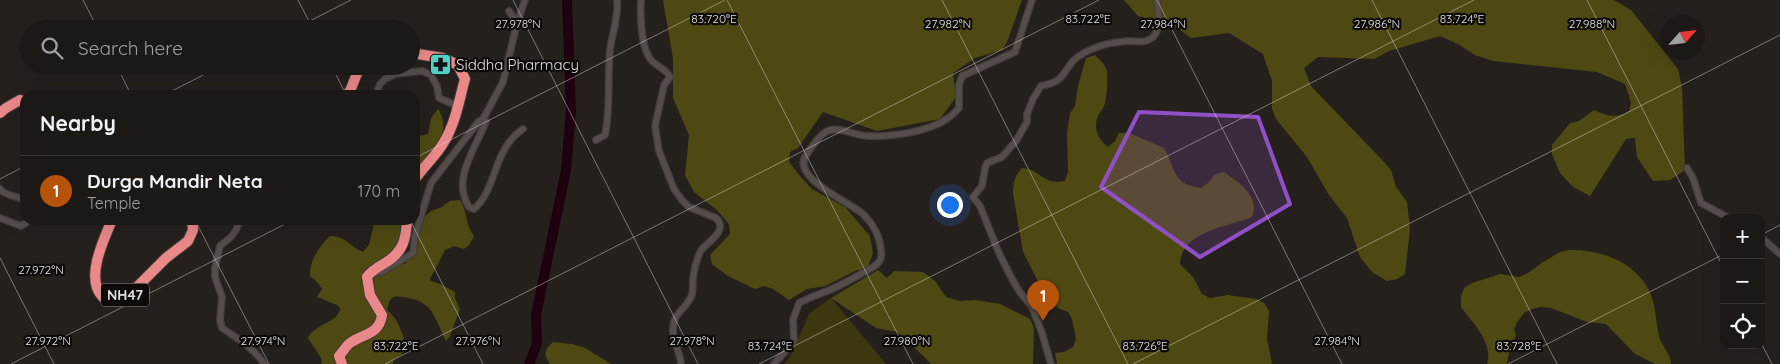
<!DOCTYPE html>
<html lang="en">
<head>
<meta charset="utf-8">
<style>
  :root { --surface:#1c1816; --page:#292523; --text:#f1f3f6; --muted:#a0a0a1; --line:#3a3735; --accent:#b45309 }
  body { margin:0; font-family:Quicksand,sans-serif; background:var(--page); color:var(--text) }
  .controls { position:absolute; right:15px; bottom:15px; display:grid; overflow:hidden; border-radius:10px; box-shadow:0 5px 20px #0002 }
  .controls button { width:45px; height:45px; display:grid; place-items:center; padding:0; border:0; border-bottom:1px solid var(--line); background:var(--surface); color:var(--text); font:25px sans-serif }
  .compass { position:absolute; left:1660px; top:15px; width:45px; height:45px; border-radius:50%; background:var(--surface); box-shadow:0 5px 20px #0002; rotate:63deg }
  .you { position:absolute; left:949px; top:204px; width:18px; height:18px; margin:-12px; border:4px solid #fff; border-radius:50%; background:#1a73e8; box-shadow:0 0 0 8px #1a73e833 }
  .badge { display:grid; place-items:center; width:32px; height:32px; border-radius:50%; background:var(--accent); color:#fff; font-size:16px; font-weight:700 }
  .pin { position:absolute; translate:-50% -41px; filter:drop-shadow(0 1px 2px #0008) }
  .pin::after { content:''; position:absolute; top:26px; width:18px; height:15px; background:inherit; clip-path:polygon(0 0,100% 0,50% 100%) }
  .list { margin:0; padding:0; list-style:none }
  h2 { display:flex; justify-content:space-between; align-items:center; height:65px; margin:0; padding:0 20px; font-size:21px }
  h2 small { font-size:16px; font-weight:400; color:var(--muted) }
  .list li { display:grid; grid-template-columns:32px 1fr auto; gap:15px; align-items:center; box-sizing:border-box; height:70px; padding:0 20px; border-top:1px solid var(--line) }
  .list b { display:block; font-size:19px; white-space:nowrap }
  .list p { margin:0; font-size:16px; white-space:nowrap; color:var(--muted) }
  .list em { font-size:16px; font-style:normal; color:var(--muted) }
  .icon { flex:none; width:28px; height:28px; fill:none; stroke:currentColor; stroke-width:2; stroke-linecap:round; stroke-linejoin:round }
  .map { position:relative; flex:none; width:1780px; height:364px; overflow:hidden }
  .search { position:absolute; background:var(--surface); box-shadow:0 5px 20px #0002; left:20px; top:20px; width:400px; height:55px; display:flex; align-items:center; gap:12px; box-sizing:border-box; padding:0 18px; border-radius:28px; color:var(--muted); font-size:19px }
  .panel { position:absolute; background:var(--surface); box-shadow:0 5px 20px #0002; left:20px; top:90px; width:400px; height:135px; border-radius:15px }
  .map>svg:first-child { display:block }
  .green { fill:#3b380f }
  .forest { fill:#4e4913 }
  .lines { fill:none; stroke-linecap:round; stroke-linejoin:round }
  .river { stroke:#1f000f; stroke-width:10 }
  .street-casing { stroke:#423c3a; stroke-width:8 }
  .highway-casing { stroke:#423c3a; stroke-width:12 }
  .street { stroke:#554d4a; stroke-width:5.5 }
  .highway { stroke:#eb898a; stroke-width:10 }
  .marked { fill:#9050c5; fill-opacity:0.2; stroke:#9050c5; stroke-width:4; stroke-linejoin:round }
  .ticks { fill:none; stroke:#e3dedc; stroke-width:1; stroke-opacity:0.45 }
  .labels { text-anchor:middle; stroke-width:4.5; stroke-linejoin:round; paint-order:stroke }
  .shield { fill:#0d0a09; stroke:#a39e9d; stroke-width:1 }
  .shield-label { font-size:14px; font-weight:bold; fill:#e3dedc }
  .poi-label { font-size:15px; fill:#e3dedc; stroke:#0d0a09; text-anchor:start }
  .ticks-label { font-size:12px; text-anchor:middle; fill:#e3dedc; stroke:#0d0a09; stroke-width:4.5; stroke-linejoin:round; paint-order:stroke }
</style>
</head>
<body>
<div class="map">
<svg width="1780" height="364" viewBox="0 0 1780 364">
  <rect width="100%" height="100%" fill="#26201d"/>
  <path class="green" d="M831,298L886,364H784L790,357L809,314Z"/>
  <path class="forest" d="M663,0H1022L1007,42L1002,50L975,58L953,73L956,97L940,119L877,131L823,112L798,148L790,152L789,162L800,176L812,189L845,207L870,236L873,253L867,270H857L825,286L807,289L789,300L773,289L764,286L755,289L728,276L712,264L710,255L730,234L729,224L717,210L694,192L685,175L689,135L673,98V58Z
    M1124,0H1614L1631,10L1678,69L1682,87L1685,170L1670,180L1653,181L1637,157L1635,138L1626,139L1590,196L1573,187L1560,173L1552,154V145L1570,123L1579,121L1594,110C1606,116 1617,119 1629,111L1631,102L1625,84L1597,72L1493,61L1475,55L1458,44L1440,36L1389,51L1374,59L1318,57L1304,68L1311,86L1385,163L1391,170L1396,187L1407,202L1410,229L1405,274L1397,279L1387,281L1372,272L1360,257L1347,218L1329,195L1307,157L1276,119L1272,109V81L1263,54L1229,33L1191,38L1176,27L1138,16Z
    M1095,55C1100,60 1105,64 1107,71C1108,78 1107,99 1104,106C1103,109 1100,112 1098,116C1093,128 1098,139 1108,147L1115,141L1119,133H1129L1164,148C1176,168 1171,184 1201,188L1209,182L1214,175L1224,172C1240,184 1260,195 1252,217C1228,227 1181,231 1180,264L1193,277L1202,294L1210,298L1228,295L1256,299L1264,303L1269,311L1267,339L1272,364H1057L1055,353L1064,352L1073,347L1076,339L1072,319L1068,312L1058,308L1045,295L1023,252L1013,193C1013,182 1015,176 1022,168C1043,170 1040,185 1065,181L1068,172L1067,133L1070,113L1075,106L1078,86L1086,58Z
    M438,109C454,134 430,154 415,171V137L428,134L431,118Z
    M460,200C468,212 465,225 474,236L469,245L464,249L454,246L445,250L430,279L431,281L440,284L455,292V298L460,309L450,336L446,341C440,330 435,311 424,304C419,300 401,295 394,297C389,299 388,306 387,310C398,319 403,333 406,347L401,355L394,359L393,364H322L321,358L308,338C314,324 340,322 340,308L337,305L317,297L322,289L317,282L310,276C309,262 319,246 330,236C346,236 349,246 363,252L369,245L375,220H405C403,231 400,244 393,253C384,264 366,265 361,280L369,297C371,277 374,273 391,262L405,264L409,258L413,257L416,253L417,236L422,219L431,211L442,207L450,201Z
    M1569,250C1604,249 1643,265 1653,301C1656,312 1656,324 1659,336C1661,345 1671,354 1671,364H1655L1635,354L1606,324L1587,322L1551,308L1541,307L1532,309L1524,313L1518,321L1514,329L1516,335L1509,352L1507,364H1487C1494,343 1472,322 1461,307V297L1464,288L1472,283L1500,274L1519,277L1528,273L1543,262L1560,252Z
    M878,270L887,278L894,271L923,272L935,281L946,297L960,301L975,300L1000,304L1030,319L1034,328L1033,364H931L912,345L897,332L876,328L831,298Z
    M553,342L572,344L585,348L611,364H550C543,354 544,351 553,342Z"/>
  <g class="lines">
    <path class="river" d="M529,364L537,344L536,315L566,170L571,111L567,0"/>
    <defs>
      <path id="street" d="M641,0C640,15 641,50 652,61C658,67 666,69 670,77L664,85L655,126L659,151L674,189L682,200L689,207L716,218C730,231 705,243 700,252C697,259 694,271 693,278C692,285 694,291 691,297C685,310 672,314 673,330C673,342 680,352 681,364
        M517,23L525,0
        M376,95L380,84L385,79L396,74L422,71L431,75L437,86L439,98L458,106
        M483,119L503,82L517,23L509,11
        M596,140L605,135C611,107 607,79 610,50C612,33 619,17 617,0
        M1687,168L1693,178L1701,203L1729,218
        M0,189C6,197 17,195 25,201
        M0,218L21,226L26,223L28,220
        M240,220L236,230L231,237L220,246L215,268V277L222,297L220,320L222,328C238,339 253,347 264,364
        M1761,237L1780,254
        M372,273L382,272L413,253L415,236L431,183L479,121L483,119L486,121C476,148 451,179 469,207L474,209C498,188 492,150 523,129
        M774,364L790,346L794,340L793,320L799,303C810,297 823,293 834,288C843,284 852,279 861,274C866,271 873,268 877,264C881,261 882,255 881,250C880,236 873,224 863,214C850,202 788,177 807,154C812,146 822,132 830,130C842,127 856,136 868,136C891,137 929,132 948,118C952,116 956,111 959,108V85L962,76L1015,52L1032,0
        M1051,364L1042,333L1032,307L1019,291L1010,275L999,253L980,206L973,197L982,186L985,168L987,163L1002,157L1016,141L1027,122V114L1033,99L1041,86C1064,81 1060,77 1073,61C1080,54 1091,49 1100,46C1108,43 1119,42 1127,41C1137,41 1145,44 1153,37C1162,28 1158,12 1157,0"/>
      <path id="highway" d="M411,53L443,58L458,65L465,79C459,100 456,122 444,142C436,156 424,166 415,179
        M346,95L350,91L360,66
        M0,113L6,108L20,100L25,102
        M112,220C104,239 85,278 102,296C104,299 109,300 112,301L131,293L166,258L188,241L193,230L192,220
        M342,364L339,356C343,352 346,346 350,343C364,333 379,335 382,315L370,295L367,277C372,270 378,267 385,263C403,252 406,240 407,220"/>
    </defs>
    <use href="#street" class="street-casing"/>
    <use href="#highway" class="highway-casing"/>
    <use href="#street" class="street"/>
    <use href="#highway" class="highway"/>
  </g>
  <path class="marked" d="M1139,112L1258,117L1290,204L1200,257L1101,187Z"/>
  <path class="ticks" d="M83,0L98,29M298,0L313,29M513,0L698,364M727,0L913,364M942,0L1128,364M1157,0L1342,364M1372,0L1557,364M1587,0L1724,269M294,29L351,0M117,66L131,95M332,66L346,95M164,95L221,66M415,158L725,0M0,179L25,166M195,220L269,364M410,220L483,364M1761,235L1780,225M0,258L54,364M1761,343L1772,364M11,364L293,220M385,364L1099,0M759,364L1474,0M1133,364L1780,35M1508,364L1724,254"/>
  <defs>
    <symbol id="pharmacy-square" viewBox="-11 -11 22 22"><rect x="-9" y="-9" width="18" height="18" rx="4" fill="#55cec5" stroke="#0d0a09"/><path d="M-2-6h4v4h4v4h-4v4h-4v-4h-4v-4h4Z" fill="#111"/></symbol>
  </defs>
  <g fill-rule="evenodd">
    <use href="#pharmacy-square" x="428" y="52" width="25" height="25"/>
  </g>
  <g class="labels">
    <rect class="shield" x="101" y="283.5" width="48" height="23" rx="4"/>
    <g class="shield-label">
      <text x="125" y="300">NH47</text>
    </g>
    <g class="poi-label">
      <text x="456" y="70">Siddha Pharmacy</text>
    </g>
  </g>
  <g class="ticks-label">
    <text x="714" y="23">83.720°E</text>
    <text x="1088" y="23">83.722°E</text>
    <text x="1462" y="23">83.724°E</text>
    <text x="518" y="28">27.978°N</text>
    <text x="948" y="28">27.982°N</text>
    <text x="1163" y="28">27.984°N</text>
    <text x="1377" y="28">27.986°N</text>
    <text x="1592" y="28">27.988°N</text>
    <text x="41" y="274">27.972°N</text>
    <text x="48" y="345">27.972°N</text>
    <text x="263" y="345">27.974°N</text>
    <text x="478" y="345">27.976°N</text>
    <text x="692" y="345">27.978°N</text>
    <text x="907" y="345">27.980°N</text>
    <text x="1337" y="345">27.984°N</text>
    <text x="396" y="350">83.722°E</text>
    <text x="770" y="350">83.724°E</text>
    <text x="1145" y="350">83.726°E</text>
    <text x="1519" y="350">83.728°E</text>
  </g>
</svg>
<div class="controls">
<button>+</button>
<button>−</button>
<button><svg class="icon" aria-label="locate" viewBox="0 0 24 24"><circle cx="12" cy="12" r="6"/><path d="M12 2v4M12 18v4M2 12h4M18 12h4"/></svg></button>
</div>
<svg class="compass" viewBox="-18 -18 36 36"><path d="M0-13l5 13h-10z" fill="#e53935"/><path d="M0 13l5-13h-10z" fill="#a0a0a1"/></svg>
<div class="you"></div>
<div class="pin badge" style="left:1043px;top:321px">1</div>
<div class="search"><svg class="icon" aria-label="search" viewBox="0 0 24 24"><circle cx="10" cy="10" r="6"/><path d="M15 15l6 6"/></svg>Search here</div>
<section class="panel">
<h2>Nearby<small></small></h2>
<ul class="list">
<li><span class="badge">1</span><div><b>Durga Mandir Neta</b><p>Temple</p></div><em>170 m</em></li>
</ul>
</section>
</div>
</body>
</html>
